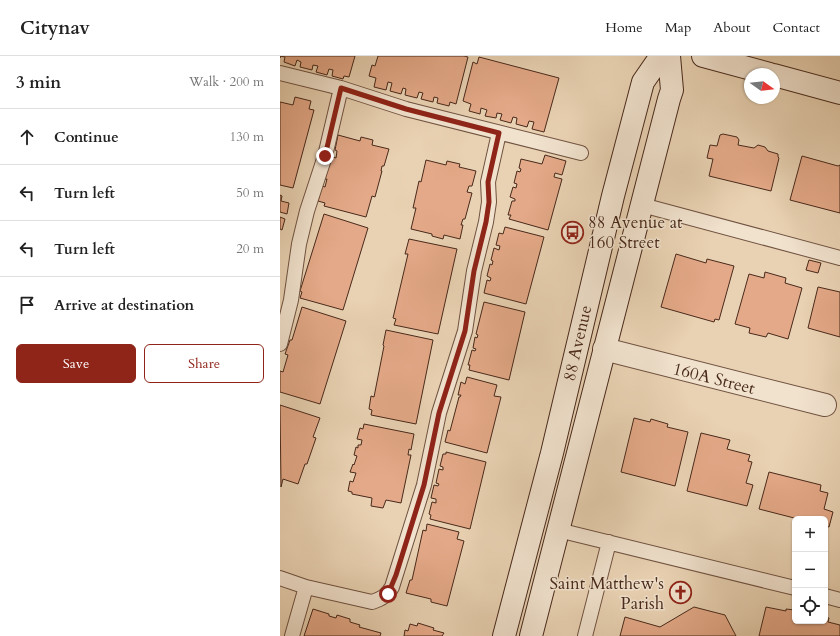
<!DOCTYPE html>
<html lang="en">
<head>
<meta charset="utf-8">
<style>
  :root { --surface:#fff; --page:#f2f2f2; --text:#222; --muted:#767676; --line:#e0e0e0; --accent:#8f2418 }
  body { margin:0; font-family:Cardo,serif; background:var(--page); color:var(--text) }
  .controls { position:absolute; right:12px; bottom:12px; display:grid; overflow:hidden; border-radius:6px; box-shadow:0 1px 3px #0004 }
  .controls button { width:36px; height:36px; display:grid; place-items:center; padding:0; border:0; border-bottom:1px solid var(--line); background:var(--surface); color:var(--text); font:20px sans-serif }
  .compass { position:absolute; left:464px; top:12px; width:36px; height:36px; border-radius:50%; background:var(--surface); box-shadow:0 1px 3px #0004; rotate:105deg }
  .stop { position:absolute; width:12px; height:12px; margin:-9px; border:3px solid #8f2418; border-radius:50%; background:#fff }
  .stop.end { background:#8f2418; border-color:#fff; box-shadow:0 1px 4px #0008 }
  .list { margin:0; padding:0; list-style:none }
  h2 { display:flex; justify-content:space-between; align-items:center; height:52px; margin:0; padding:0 16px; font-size:17px }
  h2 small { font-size:13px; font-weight:400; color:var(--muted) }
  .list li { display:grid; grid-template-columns:26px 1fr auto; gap:12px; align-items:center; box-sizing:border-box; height:56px; padding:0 16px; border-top:1px solid var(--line) }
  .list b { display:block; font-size:15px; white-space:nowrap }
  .list em { font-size:13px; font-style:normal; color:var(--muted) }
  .actions { display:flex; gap:8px; padding:12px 16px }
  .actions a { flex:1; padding:9px 0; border:1px solid var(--accent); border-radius:6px; text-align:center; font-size:14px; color:var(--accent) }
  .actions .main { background:var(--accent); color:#fff }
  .icon { flex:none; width:22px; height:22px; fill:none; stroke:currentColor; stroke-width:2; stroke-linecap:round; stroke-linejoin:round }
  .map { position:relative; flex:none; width:560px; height:580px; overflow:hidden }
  header { display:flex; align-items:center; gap:24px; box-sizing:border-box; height:56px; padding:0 20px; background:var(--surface); border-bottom:1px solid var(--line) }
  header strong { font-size:19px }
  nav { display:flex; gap:22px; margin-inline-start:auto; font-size:14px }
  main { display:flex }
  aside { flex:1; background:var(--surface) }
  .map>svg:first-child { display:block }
  .building { fill:#e4a988; stroke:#48291b }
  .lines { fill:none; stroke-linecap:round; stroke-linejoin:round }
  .lane-casing { stroke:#705341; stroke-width:16 }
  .street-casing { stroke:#705341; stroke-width:24 }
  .secondary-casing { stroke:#48291b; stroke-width:24 }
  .lane { stroke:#f1e2ce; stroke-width:14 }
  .street { stroke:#f1e2ce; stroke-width:22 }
  .secondary { stroke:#f1e2ce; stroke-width:22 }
  .route { stroke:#8f2418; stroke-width:5 }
  .labels { text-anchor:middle; stroke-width:3; stroke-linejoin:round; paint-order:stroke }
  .poi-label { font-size:17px; fill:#48291b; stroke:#f1e2ce; text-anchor:start }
  .street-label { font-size:17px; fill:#48291b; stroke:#f1e2ce }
</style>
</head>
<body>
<header>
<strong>Citynav</strong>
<nav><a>Home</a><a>Map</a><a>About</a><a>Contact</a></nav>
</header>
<main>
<aside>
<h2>3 min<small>Walk · 200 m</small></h2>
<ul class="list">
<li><svg class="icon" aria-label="ahead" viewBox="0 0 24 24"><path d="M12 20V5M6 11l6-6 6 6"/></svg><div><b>Continue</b></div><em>130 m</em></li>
<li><svg class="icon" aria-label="left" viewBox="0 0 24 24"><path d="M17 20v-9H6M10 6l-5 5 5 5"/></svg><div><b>Turn left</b></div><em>50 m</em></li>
<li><svg class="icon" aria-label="left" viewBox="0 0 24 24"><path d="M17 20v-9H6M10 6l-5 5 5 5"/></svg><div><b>Turn left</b></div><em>20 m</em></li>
<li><svg class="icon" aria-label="arrive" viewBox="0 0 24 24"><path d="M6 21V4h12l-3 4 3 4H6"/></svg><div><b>Arrive at destination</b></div></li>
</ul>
<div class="actions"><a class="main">Save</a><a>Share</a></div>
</aside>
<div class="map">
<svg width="560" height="580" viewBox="0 0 560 580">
  <rect width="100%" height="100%" fill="#e9d2b3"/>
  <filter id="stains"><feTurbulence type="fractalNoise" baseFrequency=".005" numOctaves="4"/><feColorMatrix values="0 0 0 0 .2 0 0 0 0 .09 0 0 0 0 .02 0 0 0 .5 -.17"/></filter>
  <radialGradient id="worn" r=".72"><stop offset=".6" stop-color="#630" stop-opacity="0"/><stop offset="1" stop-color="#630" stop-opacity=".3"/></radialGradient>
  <path class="building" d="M0,0H75L69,21L64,20L63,23L52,20L53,14L49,13L47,19L36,16L38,10L33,9L32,14L20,11L21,6L17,4L15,10L4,6L5,1L0,0V2Z
    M98,0H184L188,1L176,48L170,46L169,50L157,47L158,42L154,41L153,46L141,43L143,37L139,36L137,42L125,39L126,33L123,32L121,38L110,35L112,27L108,26L106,34L94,31L96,22L89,20L92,9L95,10Z
    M199,1L279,22L264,76L252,73L254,66L249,65L247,71L236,68L237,62L233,61L231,67L220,64L222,58L217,57L216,62L205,60L207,54L201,52L200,58L189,55L191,48L183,45L193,6L197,8Z
    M15,41L31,45L29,53L34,54L13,132L0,129V46L13,49Z
    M443,78L457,81L459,84L458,89L474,92L478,89L485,91L488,95L498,98V101L499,102L491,135L429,120L433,103L427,102L430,89L437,90L440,79Z
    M58,79L80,85L81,81L93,84L92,89L109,93L104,110H102L101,115H102L95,141L92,140L86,161L44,150L45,147L38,145L42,130L45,131L47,123H45L51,100L56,102L57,95L55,94Z
    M265,99L286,105L282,119L275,117L274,121L282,123L268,174L229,163L231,159H228L232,145H235V143L230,141L233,131L236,132L237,128L234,127L237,115L240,116L241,113L239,112L241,103L262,108Z
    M522,100L558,110L560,109V157L510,144Z
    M146,104L166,109L167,105L180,108L179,111L196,115L192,130H189L187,136L192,137L185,163H183L181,169H183L180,183L164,179L163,183L152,180V178L131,173L136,152H133L139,125L141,126Z
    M0,139L2,140L1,145L9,147L7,158L0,156Z
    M44,158L88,172L63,254L20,242L22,236L20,235Z
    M0,161L5,163L2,174L0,173Z
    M225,171L264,181L246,248L204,237L207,224L210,225L211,222L207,220L210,208L212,209L213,205L211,204L214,192L219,194L220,190L216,189L219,177L223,178Z
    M129,183L177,193L158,278L114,269L116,263L113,262L128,198H125Z
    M396,198L426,207L427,203L454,210L439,264L435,263L434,266L381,251Z
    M529,204L541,207L538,217L526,214Z
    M485,216L506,222L505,227L522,232L508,283L488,277L486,281L469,277L470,272L455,268L469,218L484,222Z
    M538,231L560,236V281L528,272Z
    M204,246L245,256L229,324L189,314L190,309H188L192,294L195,295L196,293L193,292L195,281L197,282L198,279L196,278Z
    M22,251L66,265L40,348L0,336V315L3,316L8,299L5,298L10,284H12Z
    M106,274L153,284L136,368L91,359L92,354L89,353L91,340L94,341L104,290L103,289Z
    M187,321L217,329L214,340L221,341L207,397L165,386L168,374L170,375L179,341H180L181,339H178L181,326L185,328Z
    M0,349L40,362L33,381L36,382L27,408H25L18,428L3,423L1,431Z
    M354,362L370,366L371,363L388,368L387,371L408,376L395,430L341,416Z
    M84,368L134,378L131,394L129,393L128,399H131L121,447L106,444L103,452L91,450L92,442L72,438V436L68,435L70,425L73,426L76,417L70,416L73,408L74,409L77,400L74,399L76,391L78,392V389H81L82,384L77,383L80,372L83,373Z
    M421,377L450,384L447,393L470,399L468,405L472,406L466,427L473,429L467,450L407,435Z
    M166,396L206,406L190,473L150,463L151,459L149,458L152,446L156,447V443L151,442L154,429L158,430L159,428L156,427L159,413L163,414V411L160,410L163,398H166Z
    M489,416L541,429L540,435L548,437L544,453L553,456L549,471L545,470V463H518L479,453Z
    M147,468L179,476L177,483L184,485L167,550L151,546V543L126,537L130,524H132L143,474L146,475Z
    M414,551L445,559L456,580H340L345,561L380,571Z
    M486,551L506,555V553L515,554V565H545V561L549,562L548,566L560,569V580H479Z
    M33,553L49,558V560L56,562L57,559L70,563V566L80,569L79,571L101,577L100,580H24Z
    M138,567L154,572L153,574L164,577L162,580H124L125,574L128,575L130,568L137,570Z"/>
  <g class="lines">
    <defs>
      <path id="lane" d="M0,17L61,32L126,53L301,97
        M362,149L560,202
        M0,288L11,244L19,188L27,155L45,100L61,32
        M278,474L515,532
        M0,522L26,531L92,546C101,543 107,540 112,531L144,429L159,357L185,275L194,215L206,166L209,146L208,126L219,77
        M545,540L560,544
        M12,580L26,531
        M305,580L329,486"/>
      <path id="street" d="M324,293L545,349"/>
      <path id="secondary" d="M423,0L490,18
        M494,19L560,37
        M224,580L272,397L333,140L363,26L381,0
        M251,580L389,43L392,34L389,0"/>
    </defs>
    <use href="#lane" class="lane-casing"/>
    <use href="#street" class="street-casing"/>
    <use href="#secondary" class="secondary-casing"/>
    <use href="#lane" class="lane"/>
    <use href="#street" class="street"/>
    <use href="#secondary" class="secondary"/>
  </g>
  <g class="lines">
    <path class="route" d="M45,100L61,32L126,53L219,77L208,126L209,146L206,166L194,215L185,275L159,357L144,429L116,519L108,538"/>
  </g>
  <defs>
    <symbol id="bus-ring" viewBox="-11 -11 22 22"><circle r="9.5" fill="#f1e2ce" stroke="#8f2418" stroke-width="1.5"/><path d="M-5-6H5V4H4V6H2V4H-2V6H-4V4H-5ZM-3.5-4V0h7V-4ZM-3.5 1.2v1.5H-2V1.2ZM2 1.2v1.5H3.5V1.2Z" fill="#8f2418"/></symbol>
    <symbol id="church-ring" viewBox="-11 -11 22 22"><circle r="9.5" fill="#f1e2ce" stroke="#8f2418" stroke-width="1.5"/><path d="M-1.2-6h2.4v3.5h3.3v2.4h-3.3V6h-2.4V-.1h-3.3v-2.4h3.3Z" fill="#8f2418"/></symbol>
  </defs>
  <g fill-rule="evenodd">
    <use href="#bus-ring" x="280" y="164" width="25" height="25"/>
    <use href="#church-ring" x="388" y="524" width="25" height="25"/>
  </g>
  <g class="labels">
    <g class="poi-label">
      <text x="308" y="172">88 Avenue at<tspan x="308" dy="20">160 Street</tspan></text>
      <text x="384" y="533" text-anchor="end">Saint Matthew's<tspan x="384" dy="20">Parish</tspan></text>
    </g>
    <g class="street-label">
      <text transform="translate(297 287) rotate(-77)" y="6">88 Avenue</text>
      <text transform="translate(434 322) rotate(14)" y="6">160A Street</text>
    </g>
  </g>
  <rect width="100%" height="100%" filter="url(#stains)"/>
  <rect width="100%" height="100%" fill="url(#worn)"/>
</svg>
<div class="controls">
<button>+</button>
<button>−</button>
<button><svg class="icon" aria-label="locate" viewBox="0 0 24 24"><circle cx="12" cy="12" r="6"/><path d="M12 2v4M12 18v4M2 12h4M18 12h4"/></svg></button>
</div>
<svg class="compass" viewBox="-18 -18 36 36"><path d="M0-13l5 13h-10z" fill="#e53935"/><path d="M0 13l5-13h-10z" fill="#767676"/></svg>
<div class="stop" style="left:108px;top:538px"></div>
<div class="stop end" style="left:45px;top:100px"></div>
</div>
</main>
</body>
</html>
